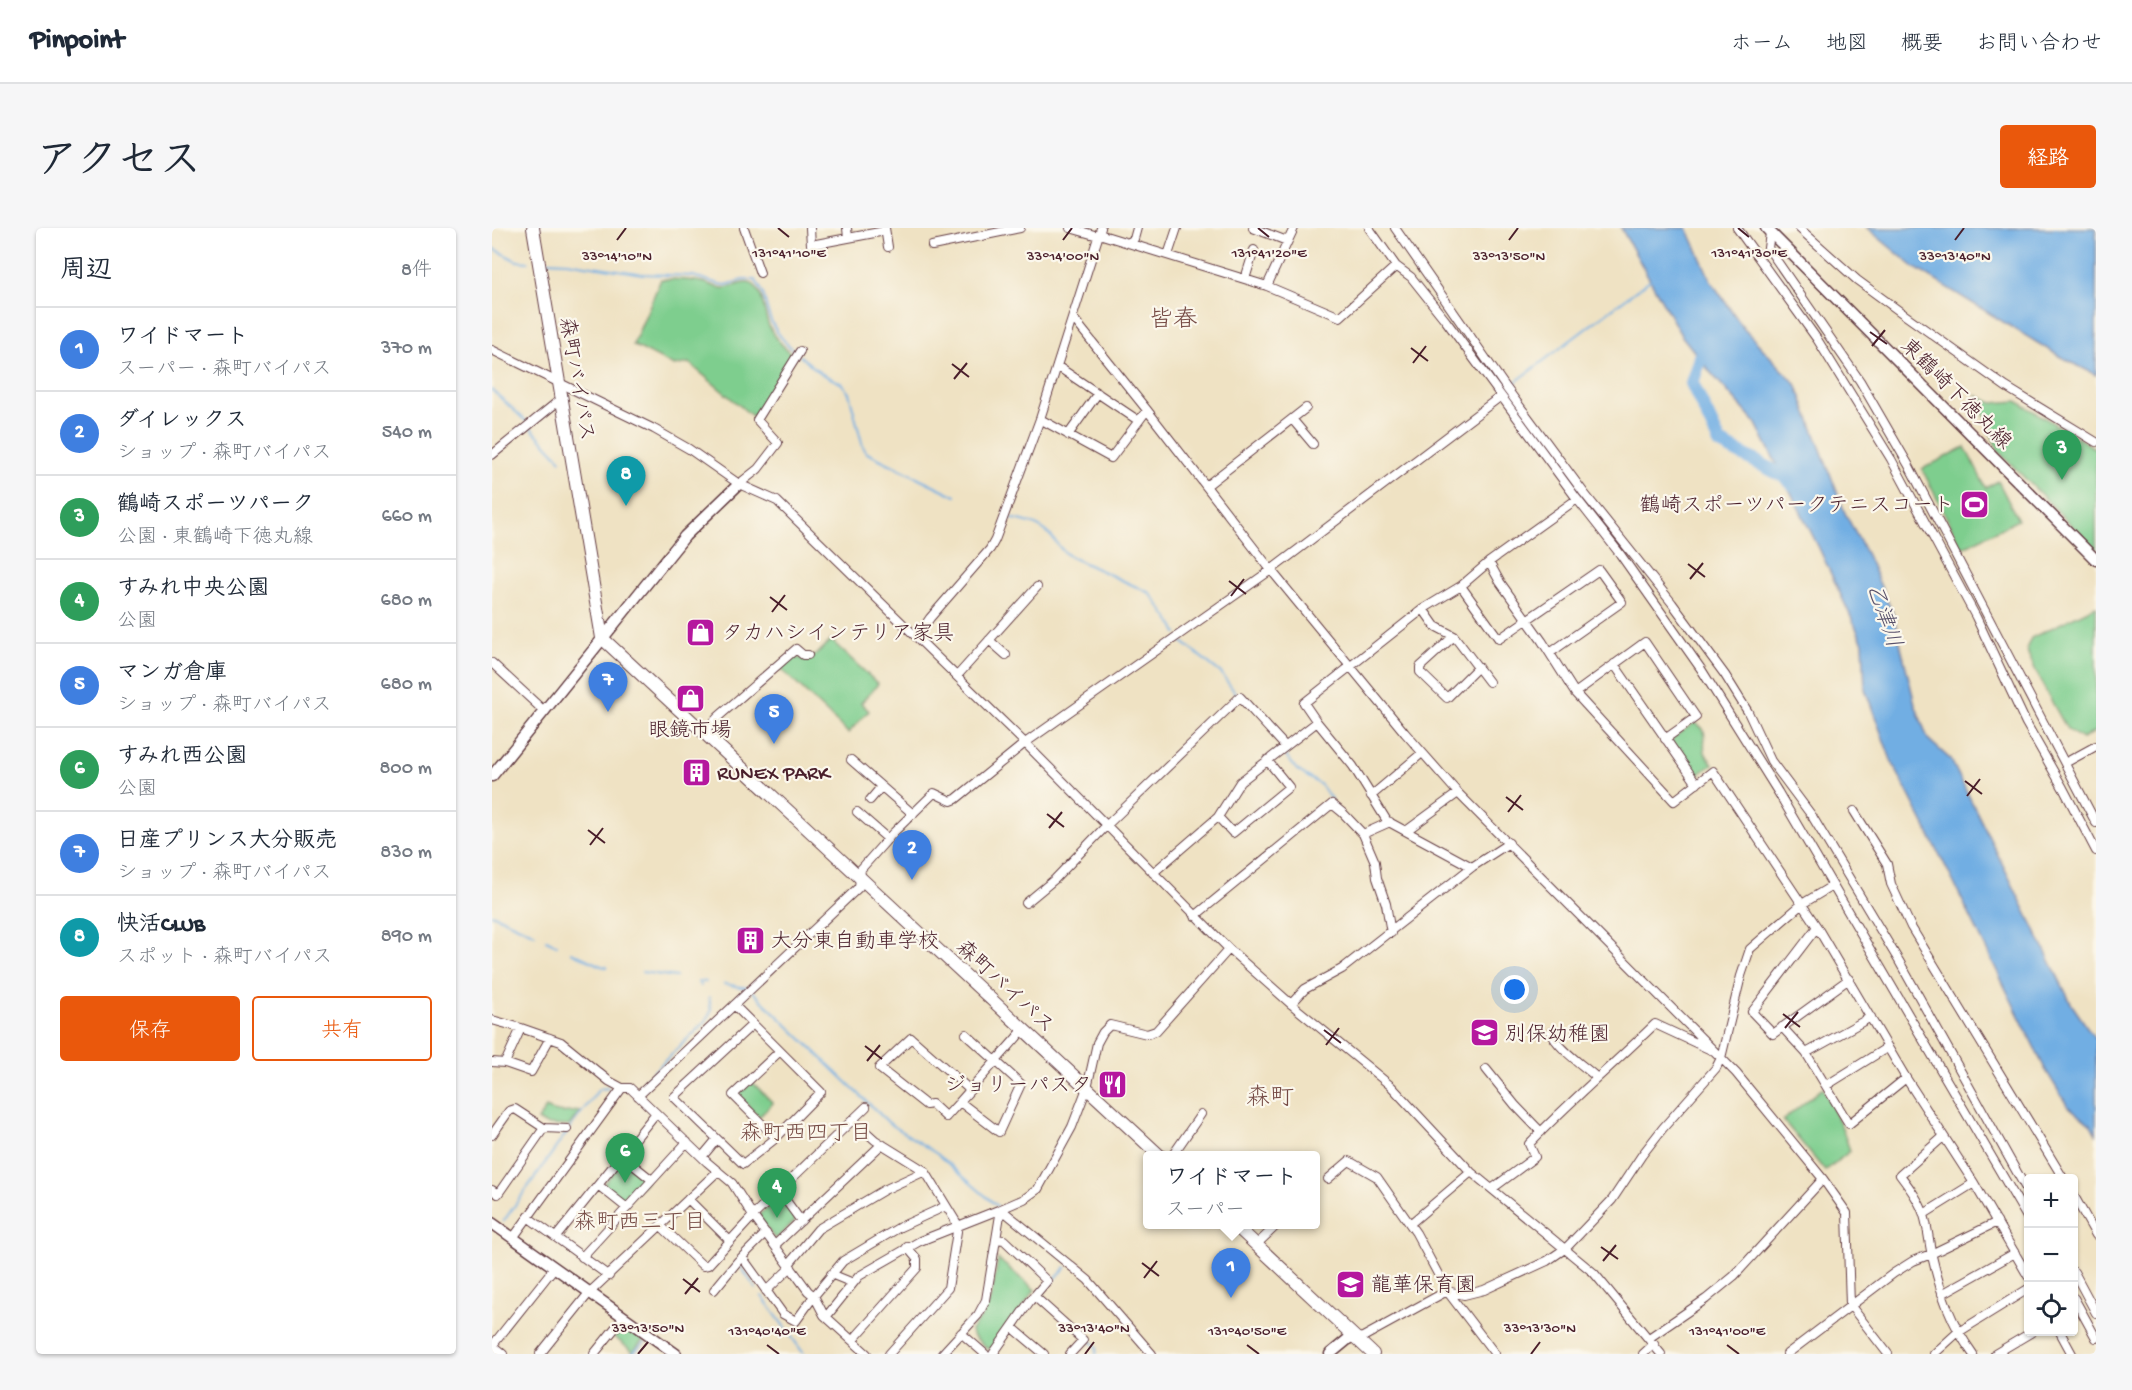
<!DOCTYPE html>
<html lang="ja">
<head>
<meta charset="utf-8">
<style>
  :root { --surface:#fff; --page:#f6f6f7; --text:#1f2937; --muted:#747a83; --line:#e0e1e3; --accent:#ea580c }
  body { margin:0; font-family:"Gochi Hand","Klee One",sans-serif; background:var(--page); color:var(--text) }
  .controls { position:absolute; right:18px; bottom:18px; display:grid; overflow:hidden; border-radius:6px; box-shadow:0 2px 4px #0004 }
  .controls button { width:54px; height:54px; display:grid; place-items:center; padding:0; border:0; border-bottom:2px solid var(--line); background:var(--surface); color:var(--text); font:30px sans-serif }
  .you { position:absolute; left:1023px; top:762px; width:21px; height:21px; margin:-15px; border:4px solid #fff; border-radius:50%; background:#1a73e8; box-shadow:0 0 0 9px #1a73e833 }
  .badge { display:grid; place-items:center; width:39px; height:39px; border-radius:50%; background:var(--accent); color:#fff; font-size:20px; font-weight:700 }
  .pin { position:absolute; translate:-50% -50px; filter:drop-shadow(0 2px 3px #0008) }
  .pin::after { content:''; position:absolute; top:32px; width:21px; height:18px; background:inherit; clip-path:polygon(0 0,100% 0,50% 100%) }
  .popup { position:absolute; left:651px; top:923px; width:177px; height:78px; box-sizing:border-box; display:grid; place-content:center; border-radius:6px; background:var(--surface); filter:drop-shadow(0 2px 4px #0005); font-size:20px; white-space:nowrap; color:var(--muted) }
  .popup b { font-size:22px; color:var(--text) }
  .popup::after { content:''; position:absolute; left:50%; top:100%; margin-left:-12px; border:12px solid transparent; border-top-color:var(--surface) }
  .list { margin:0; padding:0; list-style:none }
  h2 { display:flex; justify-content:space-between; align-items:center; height:78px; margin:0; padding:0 24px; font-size:26px }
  h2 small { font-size:20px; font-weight:400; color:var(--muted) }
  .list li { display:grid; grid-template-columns:39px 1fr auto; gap:18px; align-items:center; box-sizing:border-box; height:84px; padding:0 24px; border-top:2px solid var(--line) }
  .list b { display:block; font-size:22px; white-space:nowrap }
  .list p { margin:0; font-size:20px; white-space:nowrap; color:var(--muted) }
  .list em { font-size:20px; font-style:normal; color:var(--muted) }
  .actions { display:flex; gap:12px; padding:18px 24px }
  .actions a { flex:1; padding:14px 0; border:2px solid var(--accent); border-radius:6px; text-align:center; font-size:21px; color:var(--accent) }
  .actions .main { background:var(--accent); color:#fff }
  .icon { flex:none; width:33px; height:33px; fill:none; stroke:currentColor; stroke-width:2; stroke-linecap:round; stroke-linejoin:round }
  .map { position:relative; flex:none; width:1604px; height:1126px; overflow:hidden; border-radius:6px }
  header { display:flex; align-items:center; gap:36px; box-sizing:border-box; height:84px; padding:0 30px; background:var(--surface); border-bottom:2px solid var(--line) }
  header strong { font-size:28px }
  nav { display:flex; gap:33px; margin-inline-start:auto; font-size:21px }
  .intro { display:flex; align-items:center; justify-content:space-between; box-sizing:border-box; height:144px; padding:0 36px }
  h1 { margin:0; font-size:42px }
  .button { padding:15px 27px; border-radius:6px; background:var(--accent); color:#fff; font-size:21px; font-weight:700 }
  main { display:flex; gap:36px; padding:0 36px }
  aside { flex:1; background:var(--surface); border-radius:6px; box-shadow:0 2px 4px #0004 }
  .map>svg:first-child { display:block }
  .green { fill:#7ece8e; stroke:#64765c; stroke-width:1.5 }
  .water { fill:#71aee3; stroke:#5e6687; stroke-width:1.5 }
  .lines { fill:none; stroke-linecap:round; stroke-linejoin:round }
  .stream { stroke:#71aee3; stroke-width:2 }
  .river { stroke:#71aee3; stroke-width:14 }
  .minor-casing { stroke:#633c42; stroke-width:10 }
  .tertiary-casing { stroke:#633c42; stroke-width:13 }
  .secondary-casing { stroke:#633c42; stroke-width:14 }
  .minor { stroke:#fff; stroke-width:8 }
  .tertiary { stroke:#fff; stroke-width:10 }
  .secondary { stroke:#fff; stroke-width:12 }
  .ticks { fill:none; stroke:#4a1f2b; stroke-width:2 }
  .labels { text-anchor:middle; stroke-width:4.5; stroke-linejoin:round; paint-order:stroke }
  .street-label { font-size:21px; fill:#4a1f2b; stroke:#fbf7ec }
  .poi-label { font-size:21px; fill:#4a1f2b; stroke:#fbf7ec; text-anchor:start }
  .water-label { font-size:22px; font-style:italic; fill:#58516b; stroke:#fbf7ec }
  .neighbourhood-label { font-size:22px; fill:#764b45; stroke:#fbf7ec }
  .quarter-label { font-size:24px; fill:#764b45; stroke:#fbf7ec }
  .ticks-label { font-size:15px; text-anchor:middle; fill:#4a1f2b; stroke:#fbf7ec; stroke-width:4.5; stroke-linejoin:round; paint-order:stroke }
</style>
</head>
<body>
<header>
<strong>Pinpoint</strong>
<nav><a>ホーム</a><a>地図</a><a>概要</a><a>お問い合わせ</a></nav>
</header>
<div class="intro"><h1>アクセス</h1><a class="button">経路</a></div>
<main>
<aside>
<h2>周辺<small>8件</small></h2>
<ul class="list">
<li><span class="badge" style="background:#3f7fe0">1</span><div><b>ワイドマート</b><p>スーパー · 森町バイパス</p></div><em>370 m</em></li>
<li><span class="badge" style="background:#3f7fe0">2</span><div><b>ダイレックス</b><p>ショップ · 森町バイパス</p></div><em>540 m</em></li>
<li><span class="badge" style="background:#2e9e5b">3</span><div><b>鶴崎スポーツパーク</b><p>公園 · 東鶴崎下徳丸線</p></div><em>660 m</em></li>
<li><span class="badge" style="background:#2e9e5b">4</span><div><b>すみれ中央公園</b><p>公園</p></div><em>680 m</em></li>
<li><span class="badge" style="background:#3f7fe0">5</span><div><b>マンガ倉庫</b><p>ショップ · 森町バイパス</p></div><em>680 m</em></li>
<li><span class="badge" style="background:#2e9e5b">6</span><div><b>すみれ西公園</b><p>公園</p></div><em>800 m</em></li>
<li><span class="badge" style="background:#3f7fe0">7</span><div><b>日産プリンス大分販売</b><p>ショップ · 森町バイパス</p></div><em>830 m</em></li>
<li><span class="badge" style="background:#0f9aa8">8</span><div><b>快活CLUB</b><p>スポット · 森町バイパス</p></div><em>890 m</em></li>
</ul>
<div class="actions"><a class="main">保存</a><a>共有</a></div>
</aside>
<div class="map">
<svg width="1604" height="1126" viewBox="0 0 1604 1126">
  <rect width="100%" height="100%" fill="#fbf7ec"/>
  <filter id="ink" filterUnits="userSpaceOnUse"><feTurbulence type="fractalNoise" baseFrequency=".0167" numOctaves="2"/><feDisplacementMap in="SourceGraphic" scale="12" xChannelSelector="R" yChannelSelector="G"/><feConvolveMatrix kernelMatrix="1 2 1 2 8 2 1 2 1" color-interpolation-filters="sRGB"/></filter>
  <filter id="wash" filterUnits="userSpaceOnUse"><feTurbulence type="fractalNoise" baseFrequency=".008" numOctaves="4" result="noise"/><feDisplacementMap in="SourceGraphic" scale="24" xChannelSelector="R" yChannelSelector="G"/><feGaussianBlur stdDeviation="1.35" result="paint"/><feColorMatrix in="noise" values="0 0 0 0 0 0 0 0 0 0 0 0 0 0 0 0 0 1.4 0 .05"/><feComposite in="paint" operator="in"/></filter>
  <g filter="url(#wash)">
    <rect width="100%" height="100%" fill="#efe2c3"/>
    <path class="green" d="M169,51C183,51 196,51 210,54C219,56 223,60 233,60C243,59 255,50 263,58C272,68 272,86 277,98C282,109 291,118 300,127L263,187L260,188L197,135L182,138L141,117Z
      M1485,168L1501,175L1525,173L1604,221V322L1506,223Z
      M1473,219L1494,260L1506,253L1526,292L1470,320L1430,241Z
      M1604,378V503L1590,511L1575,501L1551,458L1536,426L1535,419L1539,410Z
      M339,412L386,456L369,475L377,483L356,505L289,441L299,429C321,434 325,427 339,412Z
      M1202,495C1219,501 1210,512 1213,524C1214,528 1219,533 1221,536L1207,546L1202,547L1180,515L1181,510Z
      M260,854L281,875L267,889L248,870V865Z
      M1331,860L1351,902L1358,923L1333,943L1291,892Z
      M54,880C67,887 75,884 88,883L77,898L54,897L46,892Z
      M133,934L154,951V953L132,975L112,959V956L129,935Z
      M286,969L289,970L303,989V993L285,1010H282L266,988Z
      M506,1031L543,1062L501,1120L496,1121L480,1107L479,1102C501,1078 501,1061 506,1031Z
      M132,1099L151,1112L141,1124L121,1108L127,1100Z"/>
    <path class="water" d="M1129,0H1195L1219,53L1252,101L1304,156L1353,285L1375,327L1401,386L1423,476L1436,511L1459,532L1580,777L1604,812V906L1599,897L1575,877L1553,841L1456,643L1399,532L1373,461L1371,415L1327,320L1263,194L1219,145L1189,107Z
      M1375,0H1604V147L1567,128L1423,40Z"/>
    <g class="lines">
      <path class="stream" d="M0,20L25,33L36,34
        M55,33L75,34L151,46L201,48L227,56L234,57L251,52H263C274,64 273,80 279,93C284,105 294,115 303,124
        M308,128L330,146L349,155L357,165L371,219L375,225L464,268
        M1017,159L1158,52
        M0,162L35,194
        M38,199L69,232
        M515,289C531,294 546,294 559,308C566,316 569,324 579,329L658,365L681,397L685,405
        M687,410L689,413L729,445L744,466
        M792,525L805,542L829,557L839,571
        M0,686L43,706
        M54,712L65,717
        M79,724L109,738L115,739
        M150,744L184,749
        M206,753L214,754
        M206,753L209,758
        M232,756L255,760
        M260,763L397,895L445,926L505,978
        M152,853L215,792L219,783L217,769
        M78,900L107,861L117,860
        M11,994L75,904
        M247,1036L264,1061
        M556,1058L574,1039
        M551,1064L549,1068L553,1072L605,1119L604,1126
        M270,1068L312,1126
        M140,1126L153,1114"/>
      <path class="river" d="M1212,115V118L1200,155L1228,215L1292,248L1302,257"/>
    </g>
  </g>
  <g filter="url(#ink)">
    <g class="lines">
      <defs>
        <path id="minor" d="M252,0L268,45
          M318,0L319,17L393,3
          M355,0L356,10
          M393,0L396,19
          M578,0L606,8
          M761,0L795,13
          M877,0L904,38L919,49L954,93L1085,271L1128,326L1209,441L1286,564L1536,991
          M903,0L1015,161L1092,265L1180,375L1233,447L1256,484L1279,533L1320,588L1407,733L1536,964
          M1245,0L1325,111L1399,231L1484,389L1534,495L1571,560L1604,623
          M1307,0L1365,52L1410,85L1514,159L1604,214
          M1278,5L1276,20L1368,153L1416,236L1604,595
          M607,6L775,58L848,89L904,38
          M636,15L642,11L645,0
          M440,18L528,0
          M676,27L685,0
          M753,51L762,22
          M775,58L802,0
          M581,90L655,182L779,342L913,505L966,565L1244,845L1331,951L1355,985L1358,1077L1396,1126
          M0,122L162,201L197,221L247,256L285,273L533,515L737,721L799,776L899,858L979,944L1102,1045L1169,1126
          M565,138L647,193
          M548,191L619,230L655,182
          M800,191L821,216
          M576,207L606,165
          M0,227L64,175L70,173
          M247,256L266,241L286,215L265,192L308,123
          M714,258L814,180
          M997,334L1008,354L1050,413L1083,465L1182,573L1221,543L1325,699L1414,850L1482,955L1536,1048
          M969,358L1007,411L1107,342L1130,374L1058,425
          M931,381L943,398L962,408L997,454
          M962,408L928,439V444L955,470L986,439
          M425,409L438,390L498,321L503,312L548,191L609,0
          M497,412L514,427
          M0,435L52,483
          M1122,436L1205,556
          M465,448L545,359
          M1083,465L1153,414L1204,489L1173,511
          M825,494L861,538L895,593L980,639
          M212,505L226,489L304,421L311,427H316
          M359,532L421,586
          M1573,535L1604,518
          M879,568L930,525
          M378,572L389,559
          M1362,583L1395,636L1399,656L1419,699L1571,950
          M365,584L396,611
          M726,589L741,605L797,559L775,532
          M914,603L966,565
          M871,606L883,634L885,650L894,676L899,705
          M661,645L726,589L748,554L825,494L812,475L931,381L969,358L997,334L1085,271
          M534,675L563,651L614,598L748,469L793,518
          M703,688L840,576L851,585L871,606L898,594
          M1325,699L1260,784L1281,806L1357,751
          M799,776L813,761L850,741L980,639L1017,615
          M242,777L329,864L284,910L251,936L182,869L261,796
          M0,792L29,800L69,814L117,853L130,860H138L215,934L240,955L261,988L316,1063L322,1068L332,1087L375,1126
          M1290,799L1314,825L1357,896L1414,850
          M1059,804C1063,818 1093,839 1104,849
          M1314,825L1379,789
          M0,834L13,835L39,844L58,810
          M13,835L29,800
          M994,841L1023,877L1049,904
          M1335,857L1396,819
          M478,862L419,810L387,840L434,877L440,876L454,889C480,860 506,831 532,801
          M146,868L367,659L369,641L401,605L442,565L459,573L464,571L533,515L779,342L1009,168
          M468,874L507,904L529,856L474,806
          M361,892L383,912L433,943L466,997L456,1060L397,1126
          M52,900L75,901
          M0,907L17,883L23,881L52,900L6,966L0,962
          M1451,909L1408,947C1417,959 1427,972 1432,987C1436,1000 1437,1014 1440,1028C1449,1066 1458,1094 1481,1126
          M284,910L241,867L288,823
          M130,928L160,952
          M680,928L709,886
          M210,929L225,911
          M836,951L857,933L885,949L924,1005L955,1063L1003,1126
          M106,957L135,980
          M1001,960L1043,929L1037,916C1077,874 1121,837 1163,796L1219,822
          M287,963L309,993
          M1582,968L1604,1007
          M196,971L238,1013
          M509,981L596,1052L660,1126
          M1432,986L1482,955
          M37,990L117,1048
          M918,996L979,944
          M169,998L211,1038L216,1037L261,988L374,879
          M64,1009L164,885
          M21,1010L130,860
          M283,1017L390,916
          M764,1017L786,996
          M90,1029L195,914
          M250,1029L291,1086L304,1093L322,1068L351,1033L408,999L454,978
          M297,1036L326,1001L392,962L433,943
          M1582,1044L1604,1085
          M339,1046L361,1055
          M222,1062L246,1033L274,1005
          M274,1063L299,1039
          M1450,1066L1523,1025
          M542,1068L591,1112L578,1126
          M1582,1070L1604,1110
          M334,1089L367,1048L428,1013L509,981L532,971L546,961L580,899L595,860L605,815L611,804L618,797L655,806L664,803L737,721
          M520,1099L552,1126
          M1568,1104L1580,1126
          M469,1105L493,1126
          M1157,1110L1214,1071L1242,1048L1331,951
          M861,1111L871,1109L955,1063L972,1067L992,1062L1055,1033L1074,1020L1120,972L1150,927L1171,900L1224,840L1229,830L1249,748L1258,721L1310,676L1340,658
          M361,1112L425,1040V1031L415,1019
          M0,1117L11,1126
          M0,1118L62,1040
          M48,1126L97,1065L226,943
          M102,1126L132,1089
          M450,1126L486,1087L494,1072L509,981
          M501,1126L538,1073L555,1053L512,1012L504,1011
          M1151,1126L1162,1116
          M1295,1126L1402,1045L1421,1033L1439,1026L1505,994
          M1442,1126L1465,1105L1536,1061
          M1503,1126L1540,1104"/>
        <path id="tertiary" d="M1274,0L1604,332
          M0,548L193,308L247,256
          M0,995L184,1126
          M838,1126L855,1112"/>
        <path id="secondary" d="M41,0L110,410L668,928
          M742,996L881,1126"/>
      </defs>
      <use href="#minor" class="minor-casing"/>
      <use href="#tertiary" class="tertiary-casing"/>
      <use href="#secondary" class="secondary-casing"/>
      <use href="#minor" class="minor"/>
      <use href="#tertiary" class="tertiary"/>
      <use href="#secondary" class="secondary"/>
    </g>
  </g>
  <path class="ticks" d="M286,0L297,9M766,0L777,9M1246,0L1257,9M125,12L134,0M571,12L580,0M1017,12L1026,0M1463,12L1472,0M1378,104L1395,116M1380,118L1393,102M919,120L936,133M921,135L934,118M460,136L477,149M462,151L475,135M1196,336L1213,349M1198,351L1211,335M737,353L754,366M739,368L752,351M278,369L295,382M280,384L293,367M1473,553L1490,566M1475,568L1488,551M1014,569L1031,582M1016,584L1029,567M555,586L572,599M557,600L570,584M96,602L113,615M98,617L111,600M1291,786L1308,799M1293,800L1306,784M832,802L849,815M834,817L847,800M373,818L390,831M375,833L388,817M1109,1019L1126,1031M1111,1033L1124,1017M650,1035L667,1048M652,1050L665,1033M191,1051L208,1064M193,1066L206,1050M275,1117L287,1126M755,1117L767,1126M1235,1117L1247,1126M146,1126L156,1114M593,1126L602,1114M1039,1126L1048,1114"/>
  <defs>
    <symbol id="stadium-square" viewBox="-11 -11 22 22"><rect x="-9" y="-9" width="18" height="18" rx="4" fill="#b5179e" stroke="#fbf7ec"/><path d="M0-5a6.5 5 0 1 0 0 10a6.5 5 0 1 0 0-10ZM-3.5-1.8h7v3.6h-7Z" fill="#fff"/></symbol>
    <symbol id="shop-square" viewBox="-11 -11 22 22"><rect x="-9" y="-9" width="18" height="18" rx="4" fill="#b5179e" stroke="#fbf7ec"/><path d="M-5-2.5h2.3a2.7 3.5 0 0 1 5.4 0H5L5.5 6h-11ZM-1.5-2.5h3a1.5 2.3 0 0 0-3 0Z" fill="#fff"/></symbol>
    <symbol id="building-square" viewBox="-11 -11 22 22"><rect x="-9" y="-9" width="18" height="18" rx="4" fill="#b5179e" stroke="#fbf7ec"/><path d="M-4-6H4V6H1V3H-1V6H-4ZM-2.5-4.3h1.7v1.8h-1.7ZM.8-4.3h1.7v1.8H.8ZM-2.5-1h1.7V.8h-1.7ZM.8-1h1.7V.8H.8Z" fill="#fff"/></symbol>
    <symbol id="school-square" viewBox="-11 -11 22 22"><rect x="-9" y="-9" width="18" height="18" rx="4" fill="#b5179e" stroke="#fbf7ec"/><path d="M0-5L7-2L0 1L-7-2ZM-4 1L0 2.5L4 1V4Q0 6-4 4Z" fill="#fff"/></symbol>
    <symbol id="restaurant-square" viewBox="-11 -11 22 22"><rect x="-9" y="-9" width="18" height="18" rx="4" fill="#b5179e" stroke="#fbf7ec"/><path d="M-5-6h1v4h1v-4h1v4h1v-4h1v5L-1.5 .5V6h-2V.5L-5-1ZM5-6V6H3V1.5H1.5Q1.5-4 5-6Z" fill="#fff"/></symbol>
  </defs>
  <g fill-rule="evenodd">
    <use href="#stadium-square" x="1466" y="260" width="33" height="33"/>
    <use href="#shop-square" x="192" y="388" width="33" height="33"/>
    <use href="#shop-square" x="182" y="454" width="33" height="33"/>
    <use href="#building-square" x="188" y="528" width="33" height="33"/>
    <use href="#building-square" x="242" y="696" width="33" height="33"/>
    <use href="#school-square" x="976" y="788" width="33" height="33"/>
    <use href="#restaurant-square" x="604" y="840" width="33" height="33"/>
    <use href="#school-square" x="842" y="1040" width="33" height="33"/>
  </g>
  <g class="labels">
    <g class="street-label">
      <text transform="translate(86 151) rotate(80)" y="7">森町バイパス</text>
      <text transform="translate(1465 165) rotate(45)" y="7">東鶴崎下徳丸線</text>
      <text transform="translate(514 758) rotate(43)" y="7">森町バイパス</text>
    </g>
    <g class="poi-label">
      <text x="1462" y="283" text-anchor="end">鶴崎スポーツパークテニスコート</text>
      <text x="230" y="411">タカハシインテリア家具</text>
      <text x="198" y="508" text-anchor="middle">眼鏡市場</text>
      <text x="225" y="551">RUNEX PARK</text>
      <text x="279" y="719">大分東自動車学校</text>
      <text x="1013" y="812">別保幼稚園</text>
      <text x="600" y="863" text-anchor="end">ジョリーパスタ</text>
      <text x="879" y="1063">龍華保育園</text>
    </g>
    <g class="water-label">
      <text transform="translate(1394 387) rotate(71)" y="8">乙津川</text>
    </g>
    <g class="neighbourhood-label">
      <text x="314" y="911">森町西四丁目</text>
      <text x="148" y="1000">森町西三丁目</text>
    </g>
    <g class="quarter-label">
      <text x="681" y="98">皆春</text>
      <text x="778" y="876">森町</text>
    </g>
  </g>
  <g class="ticks-label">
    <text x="297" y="29">131°41'10"E</text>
    <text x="777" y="29">131°41'20"E</text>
    <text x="1257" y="29">131°41'30"E</text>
    <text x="125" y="32">33°14'10"N</text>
    <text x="571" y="32">33°14'00"N</text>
    <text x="1017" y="32">33°13'50"N</text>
    <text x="1463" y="32">33°13'40"N</text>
    <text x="156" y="1104">33°13'50"N</text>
    <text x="602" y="1104">33°13'40"N</text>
    <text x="1048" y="1104">33°13'30"N</text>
    <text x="275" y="1107">131°40'40"E</text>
    <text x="755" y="1107">131°40'50"E</text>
    <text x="1235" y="1107">131°41'00"E</text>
  </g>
</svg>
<div class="controls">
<button>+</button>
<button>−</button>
<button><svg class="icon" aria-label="locate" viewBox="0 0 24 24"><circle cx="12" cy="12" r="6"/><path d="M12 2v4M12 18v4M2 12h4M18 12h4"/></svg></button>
</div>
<div class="you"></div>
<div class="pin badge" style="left:739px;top:1070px;background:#3f7fe0">1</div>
<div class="popup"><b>ワイドマート</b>スーパー</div>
<div class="pin badge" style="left:420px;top:652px;background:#3f7fe0">2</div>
<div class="pin badge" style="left:1570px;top:252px;background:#2e9e5b">3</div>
<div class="pin badge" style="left:285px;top:990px;background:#2e9e5b">4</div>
<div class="pin badge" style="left:282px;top:516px;background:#3f7fe0">5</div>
<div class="pin badge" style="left:133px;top:955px;background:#2e9e5b">6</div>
<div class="pin badge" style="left:116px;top:484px;background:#3f7fe0">7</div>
<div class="pin badge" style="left:134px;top:278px;background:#0f9aa8">8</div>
</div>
</main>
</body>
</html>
